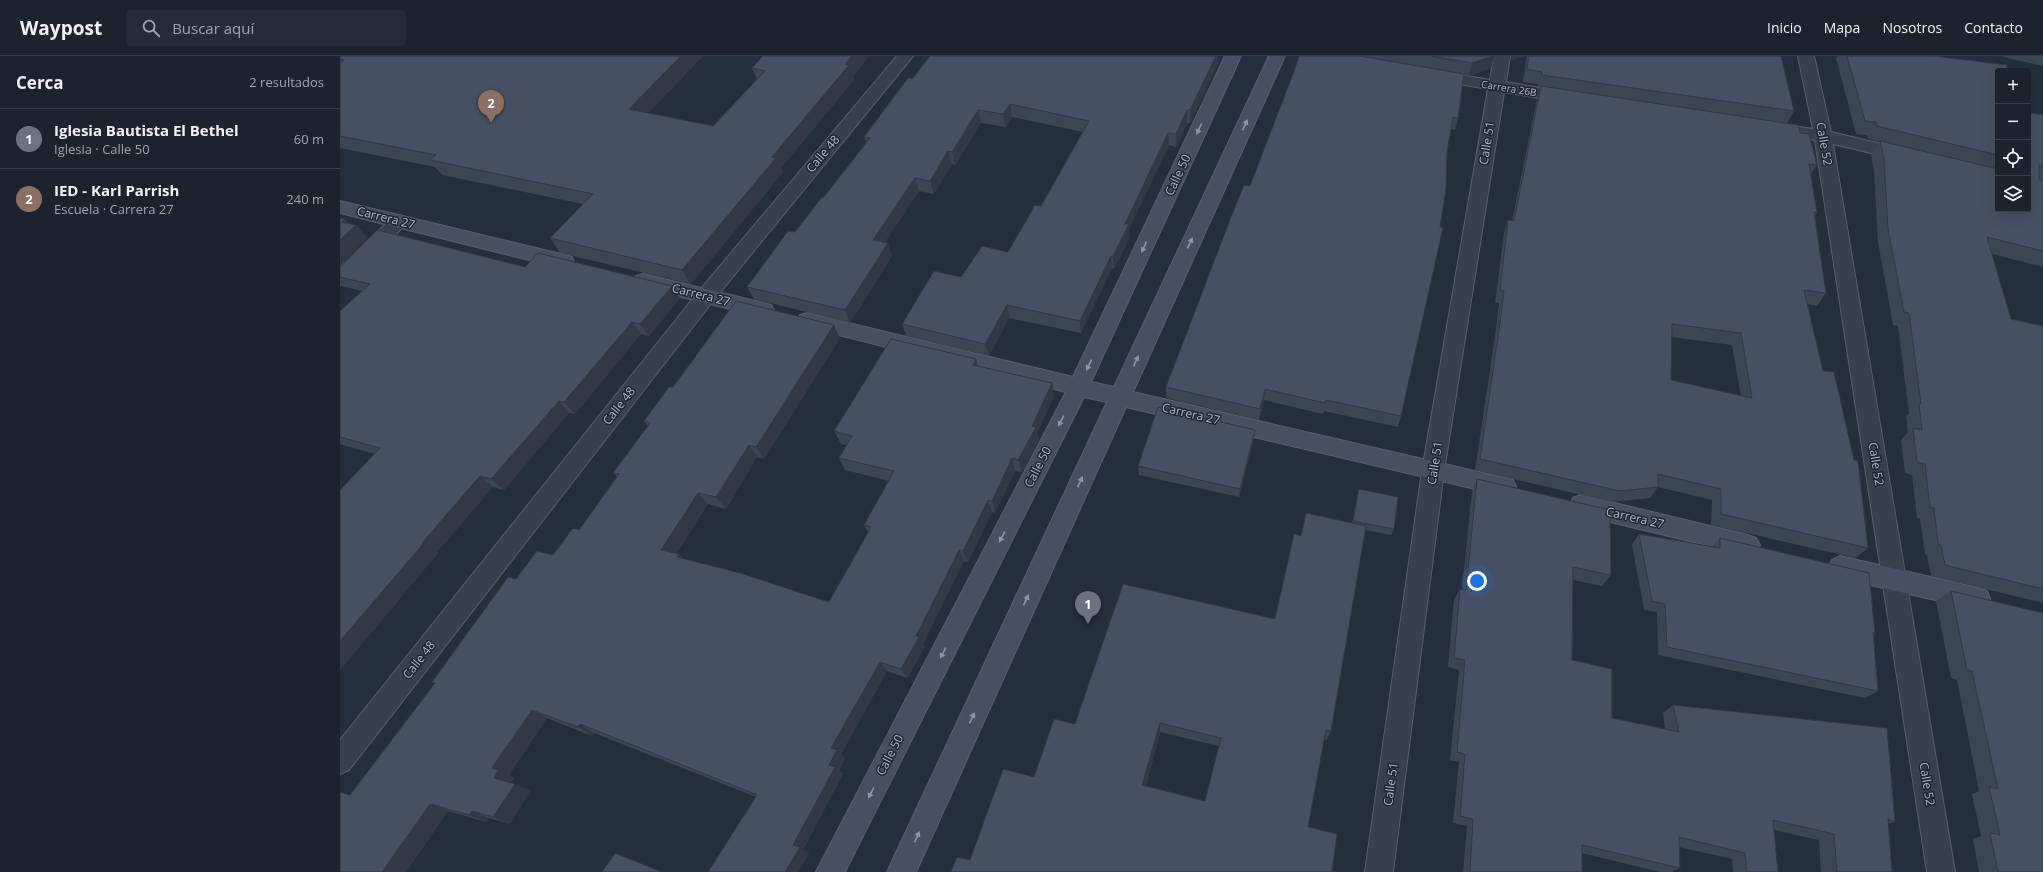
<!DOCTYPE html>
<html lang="es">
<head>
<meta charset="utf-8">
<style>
  :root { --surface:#1b232e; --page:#242b36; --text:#f1f3f6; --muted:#a0a4aa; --line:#39404a; --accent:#d93025 }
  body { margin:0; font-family:"Open Sans",sans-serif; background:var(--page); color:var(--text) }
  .controls { position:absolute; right:12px; top:12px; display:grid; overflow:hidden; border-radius:4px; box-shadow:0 4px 16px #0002 }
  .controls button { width:36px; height:36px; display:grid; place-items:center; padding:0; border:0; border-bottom:1px solid var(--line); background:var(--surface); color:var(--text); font:20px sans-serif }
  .you { position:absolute; left:1137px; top:525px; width:14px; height:14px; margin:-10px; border:3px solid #fff; border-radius:50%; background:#1a73e8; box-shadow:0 0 0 6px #1a73e833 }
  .badge { display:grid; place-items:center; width:26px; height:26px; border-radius:50%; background:var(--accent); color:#fff; font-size:13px; font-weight:700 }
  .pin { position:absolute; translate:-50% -33px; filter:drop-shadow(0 1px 2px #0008) }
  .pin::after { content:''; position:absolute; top:21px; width:14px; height:12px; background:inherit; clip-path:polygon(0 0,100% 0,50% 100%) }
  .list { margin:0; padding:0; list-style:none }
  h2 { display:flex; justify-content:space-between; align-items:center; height:52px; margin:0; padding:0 16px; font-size:17px }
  h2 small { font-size:13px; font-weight:400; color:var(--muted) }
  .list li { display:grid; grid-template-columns:26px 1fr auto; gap:12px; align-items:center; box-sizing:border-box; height:60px; padding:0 16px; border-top:1px solid var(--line) }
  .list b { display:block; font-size:15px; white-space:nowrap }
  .list p { margin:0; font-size:13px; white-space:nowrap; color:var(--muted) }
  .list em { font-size:13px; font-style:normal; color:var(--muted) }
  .icon { flex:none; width:22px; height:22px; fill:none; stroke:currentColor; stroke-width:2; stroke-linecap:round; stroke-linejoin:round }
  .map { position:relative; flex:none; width:1703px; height:816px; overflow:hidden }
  header { display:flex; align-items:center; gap:24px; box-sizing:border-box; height:56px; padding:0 20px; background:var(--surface); border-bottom:1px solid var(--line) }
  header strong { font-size:19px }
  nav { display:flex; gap:22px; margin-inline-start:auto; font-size:14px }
  .search { width:280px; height:36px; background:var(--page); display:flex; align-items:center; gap:10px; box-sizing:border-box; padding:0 14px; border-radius:4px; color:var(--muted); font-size:15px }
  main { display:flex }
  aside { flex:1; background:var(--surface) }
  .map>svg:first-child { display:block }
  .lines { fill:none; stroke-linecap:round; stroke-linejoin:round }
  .street-casing { stroke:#565f6c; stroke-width:2 }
  .secondary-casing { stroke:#565f6c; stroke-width:2 }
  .street { fill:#38414e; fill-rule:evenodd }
  .secondary { fill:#465061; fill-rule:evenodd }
  .wall { fill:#3b4654; fill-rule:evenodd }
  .shaded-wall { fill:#303945 }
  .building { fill:#455162; stroke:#303945; fill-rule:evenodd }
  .oneway { fill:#8e96a5 }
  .labels { text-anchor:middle; stroke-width:3; stroke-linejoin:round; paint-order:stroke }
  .far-street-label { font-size:10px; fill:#b4bcc9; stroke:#1d2633 }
  .street-label { font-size:12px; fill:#b4bcc9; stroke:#1d2633 }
</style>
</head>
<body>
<header>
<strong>Waypost</strong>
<div class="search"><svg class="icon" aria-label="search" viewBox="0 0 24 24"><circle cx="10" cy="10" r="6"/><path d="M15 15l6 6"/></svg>Buscar aquí</div>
<nav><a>Inicio</a><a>Mapa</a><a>Nosotros</a><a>Contacto</a></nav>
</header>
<main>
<aside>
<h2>Cerca<small>2 resultados</small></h2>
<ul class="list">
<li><span class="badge" style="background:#6b7280">1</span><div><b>Iglesia Bautista El Bethel</b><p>Iglesia · Calle 50</p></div><em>60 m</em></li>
<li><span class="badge" style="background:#8d6e63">2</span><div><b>IED - Karl Parrish</b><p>Escuela · Carrera 27</p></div><em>240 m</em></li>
</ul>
</aside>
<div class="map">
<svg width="1703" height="816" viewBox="0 0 1703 816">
  <rect width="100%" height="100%" fill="#242f3e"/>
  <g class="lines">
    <defs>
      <path id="street" d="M557,0H573L373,245L9,714L0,718V684L359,235Z
        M1154,0H1170L1166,26L1228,37L1234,38L1236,42L1234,46L1228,47L1164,36L1104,415L1053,816H1025L1082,415L1148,33L1094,24L1088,22L1086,19L1088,16L1094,14L1150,24Z
        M1458,0H1474L1491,76L1571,95L1574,99L1571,103L1565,105L1493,88L1615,816H1587L1475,84L1430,77L1424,76L1422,72L1424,68L1430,67L1473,73Z
        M59,159L65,161L68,165L65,169L7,227L0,229V211L53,161Z"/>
      <path id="secondary" d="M885,0H901L751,326L774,331L929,0H945L793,336L1165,422L1173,424L1176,431L1173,438L1165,440L786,351L576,816H547L767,346L744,341L505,816H476L726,336L467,271L460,269L457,264L460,259L467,257L733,321Z
        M0,145L225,199L232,201L234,206L232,211L225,213L0,157Z
        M303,218L424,247L431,249L434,254L431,259L424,261L296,230L293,225L296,220Z
        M1241,439L1408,479L1416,482L1420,489L1416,496L1408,499L1241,459L1233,456L1230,449L1233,442Z
        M1500,500L1638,532L1647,535L1650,543L1647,551L1638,554L1500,522L1492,518L1488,511L1492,504Z"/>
    </defs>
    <use href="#street" class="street-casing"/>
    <use href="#secondary" class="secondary-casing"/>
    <use href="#street" class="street"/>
    <use href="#secondary" class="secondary"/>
  </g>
  <path class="wall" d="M0,0H363L308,57L373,70L417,23L412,12L423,0H422H529L513,20L514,24L441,112L443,116L351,228L220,197L210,182L243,148L102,119L95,111L0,92Z
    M590,0H878V8L850,67H847L836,91L829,89L789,173L790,181L774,213L772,212L741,277L669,262L649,300L566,280L562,268L621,221L668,196L701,150L743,76L672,61L666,71L641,67L615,109L612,108L594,138L579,135L545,186L548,187L552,200L510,267L414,243L407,231L455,176L484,141L526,87L524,81L573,22Z
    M1020,0H1154L1151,12L1129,20L1124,19L1118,62L1115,74L1111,73L1061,360L1058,371L984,355L983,358L924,344L919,364L826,342V331L910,130L953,18Z
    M1187,0H1441L1454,55L1447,67L1460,77L1477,109L1471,118L1477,157L1475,160L1486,237L1477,250L1467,248L1483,315L1528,492L1515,502L1371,469L1372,444L1318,431L1310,442L1272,446L1135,414L1155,280L1159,247H1155L1164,177L1168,164L1172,165L1197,43L1201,32L1198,31V28L1183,26ZM1331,281L1392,289L1401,340L1331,324Z
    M1498,0H1594L1658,15V153L1703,59V211L1652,198L1671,263L1703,270V547L1591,520L1587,499L1585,498L1580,463L1577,462L1572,419L1565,417L1561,384L1568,376L1566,360L1569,358L1558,270L1553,269L1538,186L1534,116L1531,98L1540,86L1528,83L1527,79L1516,78L1496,2Z
    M1663,0H1703V10L1663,1Z
    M0,211H185L340,242L309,280L301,278L235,358L229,357L164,434L153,431L97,496L98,497L0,614V434L35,398L0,388V255L22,235L1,230L0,229Z
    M500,282L424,403L417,401L386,453L368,448L336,498H339L343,503L489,546L528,477L524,469L549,425L505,414L499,402L506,389L501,388L494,375L636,303L638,310L714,340L697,377L699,383L682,416L675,415L655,457L652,456L628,506L624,505L583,588L585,591L567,622L547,615L501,698L505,702L499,714L503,718L463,794L469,797L458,816L416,741L254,677L252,680L207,662L169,719L174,722L171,727L190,735L170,768L149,762L146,766L108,755L66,816H0L95,628L92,626L176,523L213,499L239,474L277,421L273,417L308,370L304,365L333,331Z
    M914,383L899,441L799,419L798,410Z
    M1137,423L1271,519L1262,530L1233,524L1232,604L1272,662L1325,673L1323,657L1333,649L1555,766L1548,768L1552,816H1481L1479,784L1434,774L1438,816H1393L1392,803L1339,791L1340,812L1332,816H1320L1242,797V816H1123L1127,770L1113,767L1119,706L1110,704L1119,614L1108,611L1114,544L1120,533H1122L1132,435Z
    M1019,433L1054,473L1051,479L1025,474L991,675L987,684L984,683L968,771L992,815L630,804L694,721L735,668L935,563L961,480L1012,467L1017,440ZM820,676L879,690L865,745L806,730Z
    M1299,478L1372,491L1380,482L1535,577L1533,578L1538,635L1525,642L1318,599L1317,556L1304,554L1292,488Z
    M1611,535L1703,816H1639L1633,783L1641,780L1632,738L1639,735L1617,624L1611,622L1596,545Z"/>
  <path class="shaded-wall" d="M341,0H363L298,67L289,53Z
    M512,0H529L513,20L514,24L441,112L443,116L351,228L342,214Z
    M876,0H878V8L850,67V54Z
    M1154,0L1151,12L1129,20L1132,7Z
    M1172,0H1185L1171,5Z
    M670,48L672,61L666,71L663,58Z
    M638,54L641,67L615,109L612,96Z
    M847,54V67L836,91V78Z
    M828,77L829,89L789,173L790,181L774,213L773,200L785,168Z
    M608,95L612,108L594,138L590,125Z
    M575,122L579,135L538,197L533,184Z
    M5,163L13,172L16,169L28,182L0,209V184L2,166Z
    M548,187L552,200L510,267L505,254Z
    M771,200L772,212L741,277L740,265Z
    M332,230L340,242L309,280L300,268Z
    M667,249L669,262L649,300L645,288Z
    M292,266L301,278L235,358L224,346Z
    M494,269L500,282L424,403L416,391Z
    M636,303L640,316L633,309Z
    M712,327L714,340L697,377L699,383L682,416L678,404L692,370Z
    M925,333L924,344L919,364L920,353Z
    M219,345L229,357L164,434L151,423Z
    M915,374L914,383L899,441L900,433Z
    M409,389L417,401L386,453L376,441Z
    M672,402L675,415L655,457L652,445Z
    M140,420L153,431L97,496L98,497L0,614V585L82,487Z
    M358,437L368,448L331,505L321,494Z
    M648,444L652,456L628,506L623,495Z
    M619,494L624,505L583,588L585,591L567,622L561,613L576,580Z
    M339,498L349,510L337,501Z
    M540,606L547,615L501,698L505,702L499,714L503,718L463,794L469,797L458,816H445L453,789L489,709L491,692Z
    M192,654L207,662L169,719L174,722L170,729L154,722L152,712Z
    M820,667V676L804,737L802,729Z
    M240,668L254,677L252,680L238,671Z
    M175,728L190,735L170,768L153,761Z
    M90,748L108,755L66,816H42Z
    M132,755L149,762L146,766L129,759Z"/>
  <path class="building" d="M0,0H341L289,53L373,70L425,15L412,12L423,0H512L505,8L509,9L432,101L436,102L342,214L210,182L253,138L90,104L96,99L0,80V7L4,4L0,3Z
    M590,0H876L850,54H847L836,78L828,77L785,168H789L773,200H771L740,265L667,249L645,288L562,268L594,215L621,221L642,190L668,196L695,149L701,150L749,65L670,48L663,58L638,54L612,96L608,95L590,125L575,122L533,184L548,187L505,254L407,231L448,175L455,176L482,141H484L530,82L524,81L568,22H573Z
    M959,0H1020L1124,18L1118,62L1113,61L1107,96L1106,133L1100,171L1103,172L1061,360L986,344L985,347L925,333L920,353L826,331L891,161L904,129L910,130L953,18Z
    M1091,0H1153L1132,7Z
    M1189,0H1441L1454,55L1202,19V16L1187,13Z
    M1507,0H1594L1667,9V15H1658V99L1537,70L1536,66L1525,65Z
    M1201,30L1458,69L1460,77L1469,78L1477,109L1469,108L1477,157L1474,156L1486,237L1464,234L1483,315L1494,316L1514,404L1518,405L1528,492L1381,458V433L1318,418V431L1280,435L1140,403L1160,268L1164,235L1160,234L1168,164L1174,165ZM1332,268L1401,277L1412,342L1331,324Z
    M1688,56L1703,59V110L1699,109V123L1703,124V195L1647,181L1671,263L1703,270V533L1605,509L1601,489L1598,488L1594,452L1590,451L1585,408L1577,406L1573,372L1582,374L1579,348H1581L1569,257L1564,256L1548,173L1544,103L1540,85L1658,113V153H1688Z
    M0,162L5,163L2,166L16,169L0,184Z
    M37,174L185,211L198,197L332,230L300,268L292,266L224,346L219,345L151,423L140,420L82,487H84L0,585V434L40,392L0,381V255L30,228L0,221V211Z
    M396,245L494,269L416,391L409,389L376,441L358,437L321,494L339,498L337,501L400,517L489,546L531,471L524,469L554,415L499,402L512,380L494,375L551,283L636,303L633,309L712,327L692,370L696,371L678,404L672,402L652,445L648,444L623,495L619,494L576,580L579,581L561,613L540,606L491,692L497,694L489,709L495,711L453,789L460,791L445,816H368L417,739L240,668L238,671L192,654L152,712L158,714L154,722L175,728L153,761L132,755L129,759L90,748L42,816H0V736L10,739L95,627L92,626L168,521L176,523L197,495L213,499L233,472L239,474L279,418L273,417L310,367L304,365L329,331H333Z
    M818,351L915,374L900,433L798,410Z
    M1137,423L1270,454L1271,519L1233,511L1232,604L1272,613V662L1339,676L1333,649L1547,672L1555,766L1548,763L1552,816H1497L1494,778L1433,764L1438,816H1407L1405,797L1339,781L1340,812L1242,789V816H1130L1133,763L1120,760L1125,698L1117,696L1125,604L1114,602L1120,533L1126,534Z
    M1019,433L1058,441L1054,473L1013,465Z
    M966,457L1026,470L991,675L986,674L968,771L997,778L992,815L997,816H611L617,801L630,804L663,713L694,721L714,663L735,668L783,528L935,563L954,478L961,480ZM820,667L881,682L865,745L802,729Z
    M1299,478L1380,492V482L1529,517L1535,577L1533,576L1538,635L1327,591L1325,548L1312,545Z
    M1611,535L1703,557V816H1658L1650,777L1660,779L1649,731L1658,733L1632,615L1627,614Z
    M275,797L322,816H262Z"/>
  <defs><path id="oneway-solid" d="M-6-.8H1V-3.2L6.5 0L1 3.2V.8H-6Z"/></defs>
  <g class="oneway">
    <use href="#oneway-solid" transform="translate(905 69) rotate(-65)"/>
    <use href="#oneway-solid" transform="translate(859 73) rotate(115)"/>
    <use href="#oneway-solid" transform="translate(850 187) rotate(-65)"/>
    <use href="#oneway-solid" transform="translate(804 191) rotate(115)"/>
    <use href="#oneway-solid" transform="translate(796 305) rotate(-65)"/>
    <use href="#oneway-solid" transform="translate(749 309) rotate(115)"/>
    <use href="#oneway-solid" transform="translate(721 365) rotate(117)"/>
    <use href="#oneway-solid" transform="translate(740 426) rotate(-65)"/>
    <use href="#oneway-solid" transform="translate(662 481) rotate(117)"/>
    <use href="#oneway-solid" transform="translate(686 544) rotate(-65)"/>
    <use href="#oneway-solid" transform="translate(603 597) rotate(117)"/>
    <use href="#oneway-solid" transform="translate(632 662) rotate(-65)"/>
    <use href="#oneway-solid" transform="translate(531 737) rotate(117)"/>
    <use href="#oneway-solid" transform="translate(577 781) rotate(-65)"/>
  </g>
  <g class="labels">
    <g class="far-street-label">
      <text transform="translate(1169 32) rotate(9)" y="4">Carrera 26B</text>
    </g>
    <g class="street-label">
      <text transform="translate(1147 87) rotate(-81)" y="4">Calle 51</text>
      <text transform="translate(1484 88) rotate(80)" y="4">Calle 52</text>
      <text transform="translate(483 98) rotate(-50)" y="4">Calle 48</text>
      <text transform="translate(838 119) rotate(-65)" y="4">Calle 50</text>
      <text transform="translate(46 162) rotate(14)" y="4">Carrera 27</text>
      <text transform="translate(361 239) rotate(14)" y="4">Carrera 27</text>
      <text transform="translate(279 350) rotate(-52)" y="4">Calle 48</text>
      <text transform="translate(851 358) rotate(13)" y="4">Carrera 27</text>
      <text transform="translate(1095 407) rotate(-81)" y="4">Calle 51</text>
      <text transform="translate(1536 408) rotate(81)" y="4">Calle 52</text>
      <text transform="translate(698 411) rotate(-63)" y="4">Calle 50</text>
      <text transform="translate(1295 462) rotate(13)" y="4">Carrera 27</text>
      <text transform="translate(79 604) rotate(-52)" y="4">Calle 48</text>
      <text transform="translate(550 699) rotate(-63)" y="4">Calle 50</text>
      <text transform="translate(1051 728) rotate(-82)" y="4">Calle 51</text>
      <text transform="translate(1587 728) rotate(81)" y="4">Calle 52</text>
    </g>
  </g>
</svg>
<div class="controls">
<button>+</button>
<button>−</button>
<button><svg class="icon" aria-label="locate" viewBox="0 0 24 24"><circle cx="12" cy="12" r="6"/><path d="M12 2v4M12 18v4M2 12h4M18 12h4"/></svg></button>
<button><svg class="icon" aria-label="layers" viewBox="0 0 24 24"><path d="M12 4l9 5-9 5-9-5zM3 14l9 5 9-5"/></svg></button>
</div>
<div class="you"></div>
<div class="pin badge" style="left:748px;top:568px;background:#6b7280">1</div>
<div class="pin badge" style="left:151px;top:67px;background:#8d6e63">2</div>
</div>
</main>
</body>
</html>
